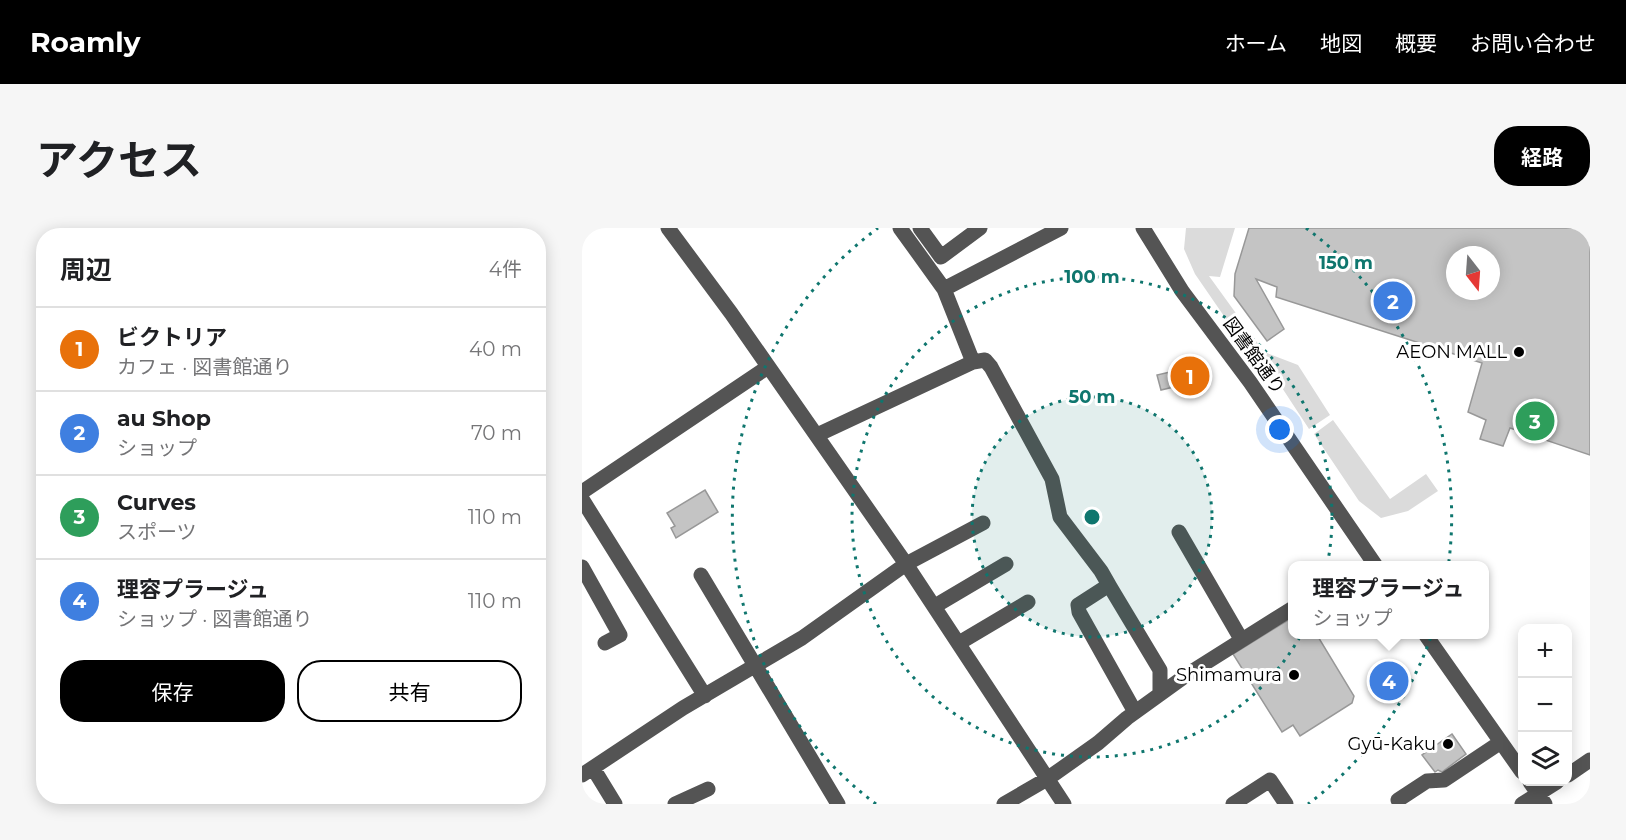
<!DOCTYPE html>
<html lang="ja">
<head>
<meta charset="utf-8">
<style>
  :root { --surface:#fff; --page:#f6f6f6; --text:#202124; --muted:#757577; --line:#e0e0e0; --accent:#000 }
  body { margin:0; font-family:Montserrat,"Noto Sans JP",sans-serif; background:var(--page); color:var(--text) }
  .controls { position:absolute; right:18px; bottom:18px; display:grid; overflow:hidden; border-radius:12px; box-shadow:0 3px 15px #0003 }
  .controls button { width:54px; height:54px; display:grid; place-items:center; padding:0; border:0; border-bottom:2px solid var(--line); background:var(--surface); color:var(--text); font:30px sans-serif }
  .compass { position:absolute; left:864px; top:18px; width:54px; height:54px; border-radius:50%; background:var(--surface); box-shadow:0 3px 15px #0003; rotate:163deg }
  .you { position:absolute; left:698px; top:202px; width:21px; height:21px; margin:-15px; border:4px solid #fff; border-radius:50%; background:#1a73e8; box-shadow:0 0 0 9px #1a73e833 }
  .badge { display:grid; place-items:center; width:39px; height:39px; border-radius:50%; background:var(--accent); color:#fff; font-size:20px; font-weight:700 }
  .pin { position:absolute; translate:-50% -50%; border:3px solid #fff; box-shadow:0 2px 6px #0006 }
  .popup { position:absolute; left:706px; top:333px; width:201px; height:78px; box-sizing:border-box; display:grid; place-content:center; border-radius:12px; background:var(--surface); filter:drop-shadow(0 2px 4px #0005); font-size:20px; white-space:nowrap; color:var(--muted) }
  .popup b { font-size:22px; color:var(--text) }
  .popup::after { content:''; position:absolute; left:50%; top:100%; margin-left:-12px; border:12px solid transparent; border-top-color:var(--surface) }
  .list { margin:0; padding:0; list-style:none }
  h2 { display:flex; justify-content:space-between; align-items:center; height:78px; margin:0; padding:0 24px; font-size:26px }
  h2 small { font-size:20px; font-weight:400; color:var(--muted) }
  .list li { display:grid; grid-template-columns:39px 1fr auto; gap:18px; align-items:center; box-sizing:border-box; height:84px; padding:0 24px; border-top:2px solid var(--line) }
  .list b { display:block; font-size:22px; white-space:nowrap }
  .list p { margin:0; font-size:20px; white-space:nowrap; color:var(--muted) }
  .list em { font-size:20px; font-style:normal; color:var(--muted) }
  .actions { display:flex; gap:12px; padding:18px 24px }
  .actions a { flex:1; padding:14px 0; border:2px solid var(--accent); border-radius:24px; text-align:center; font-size:21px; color:var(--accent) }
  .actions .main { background:var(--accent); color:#fff }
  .icon { flex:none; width:33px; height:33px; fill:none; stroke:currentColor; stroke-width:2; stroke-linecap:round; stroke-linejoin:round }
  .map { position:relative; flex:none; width:1008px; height:576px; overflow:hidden; border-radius:24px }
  header { display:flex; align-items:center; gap:36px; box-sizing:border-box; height:84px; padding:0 30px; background:var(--accent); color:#fff }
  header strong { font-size:28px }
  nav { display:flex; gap:33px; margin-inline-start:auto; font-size:21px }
  .intro { display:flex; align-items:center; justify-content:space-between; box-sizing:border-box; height:144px; padding:0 36px }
  h1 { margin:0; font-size:42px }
  .button { padding:15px 27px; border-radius:24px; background:var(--accent); color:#fff; font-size:21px; font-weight:700 }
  main { display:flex; gap:36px; padding:0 36px }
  aside { flex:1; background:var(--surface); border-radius:24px; box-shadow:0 3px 15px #0003 }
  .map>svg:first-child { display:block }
  .green { fill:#dbdbdb }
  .building { fill:#c4c4c4; stroke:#989898; stroke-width:1.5; fill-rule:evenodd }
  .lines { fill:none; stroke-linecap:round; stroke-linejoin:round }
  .minor { stroke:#545454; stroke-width:15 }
  .ring { fill:none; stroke:#0f766e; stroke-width:3; stroke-dasharray:3 6 }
  .poi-dot { fill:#000; stroke:#fff; stroke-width:2 }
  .labels { text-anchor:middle; stroke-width:6; stroke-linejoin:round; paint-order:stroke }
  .poi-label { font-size:18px; fill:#000; stroke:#fff; text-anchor:end }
  .street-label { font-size:18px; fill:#000; stroke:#fff }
  .centre { fill:#0f766e; stroke:#fff; stroke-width:3 }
  .ring-label { font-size:18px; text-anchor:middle; font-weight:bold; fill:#0f766e; stroke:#fff; stroke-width:6; stroke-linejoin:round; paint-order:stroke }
</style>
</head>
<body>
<header>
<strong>Roamly</strong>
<nav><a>ホーム</a><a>地図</a><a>概要</a><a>お問い合わせ</a></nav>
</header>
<div class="intro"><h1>アクセス</h1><a class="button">経路</a></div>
<main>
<aside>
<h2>周辺<small>4件</small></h2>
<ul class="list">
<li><span class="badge" style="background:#e8710a">1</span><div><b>ビクトリア</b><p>カフェ · 図書館通り</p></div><em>40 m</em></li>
<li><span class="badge" style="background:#3f7fe0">2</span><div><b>au Shop</b><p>ショップ</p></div><em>70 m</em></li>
<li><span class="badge" style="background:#2e9e5b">3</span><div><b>Curves</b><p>スポーツ</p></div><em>110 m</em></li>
<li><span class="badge" style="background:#3f7fe0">4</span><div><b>理容プラージュ</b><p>ショップ · 図書館通り</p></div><em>110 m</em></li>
</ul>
<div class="actions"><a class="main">保存</a><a>共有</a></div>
</aside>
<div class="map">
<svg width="1008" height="576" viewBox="0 0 1008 576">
  <rect width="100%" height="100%" fill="#fff"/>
  <path class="green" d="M604,0H653L638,49L627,48L682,124L716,137L748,187L727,201L689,143L655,107L613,46L602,21Z
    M751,192L808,271L844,246L856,263L826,283L799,290L777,273L732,206Z"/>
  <path class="building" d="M667,0H1008V227L928,200L921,218L898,211L904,192L886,184L900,135L694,69L695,59L674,51L702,101L685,113L652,68L653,46ZM873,27H909V63H873Z
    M614,138L617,153L579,162L575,147Z
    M123,262L136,284L94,310L89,300L93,298L85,285Z
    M711,389V406L735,407L772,468L770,475L718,508L711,497L700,504L651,426Z
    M804,433L825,462L811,472L790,444Z
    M870,506L884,526L860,544L856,542L853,544L840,527Z"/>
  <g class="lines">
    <path class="minor" d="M86,0L149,85L324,336L482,576
      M318,0L362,61L391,134
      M338,0L359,29L398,0
      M561,0L600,63L668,154L794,338
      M362,61L479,0
      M235,207L391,134L403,132L409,139L470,251L478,289L519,343L527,357
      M0,264L186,139
      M0,271L123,468
      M597,304L659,411
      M0,339L38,407L23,415
      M119,347L256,576
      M353,378L424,336
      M843,406L940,544
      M377,415L446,374
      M553,484L497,384L496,377L527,357L578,442V465
      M11,540L33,576
      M0,547L101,480L220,410L324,336L401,295
      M986,547L1008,532
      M948,554L963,576
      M816,572L845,553L862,552L919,514
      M93,576L126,561
      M422,576L465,551L516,515L545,490L606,446L711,380
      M651,576L688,552L704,576
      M940,576L975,554"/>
  </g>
  <circle cx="510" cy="289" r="120" fill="#0f766e" fill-opacity=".12"/>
  <g class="ring">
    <circle cx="510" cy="289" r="120"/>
    <circle cx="510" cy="289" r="240"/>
    <path d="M294 576A359 359 0 0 1 296 0M724 0A359 359 0 0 1 726 576"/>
  </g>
  <g class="poi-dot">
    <circle cx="937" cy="124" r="6"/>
    <circle cx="712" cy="447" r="6"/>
    <circle cx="866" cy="516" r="6"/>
  </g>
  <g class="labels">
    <g class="poi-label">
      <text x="925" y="130">AEON MALL</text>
      <text x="700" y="453">Shimamura</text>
      <text x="854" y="522">Gyū-Kaku</text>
    </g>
    <g class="street-label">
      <text transform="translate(672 128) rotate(54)" y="6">図書館通り</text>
    </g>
  </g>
  <circle cx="510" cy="289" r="9" class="centre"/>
  <g class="ring-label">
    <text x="764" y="41">150 m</text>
    <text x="510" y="55">100 m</text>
    <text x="510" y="175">50 m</text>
  </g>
</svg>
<div class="controls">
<button>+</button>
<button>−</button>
<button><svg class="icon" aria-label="layers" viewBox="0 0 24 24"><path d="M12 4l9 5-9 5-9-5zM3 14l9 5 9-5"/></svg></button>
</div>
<svg class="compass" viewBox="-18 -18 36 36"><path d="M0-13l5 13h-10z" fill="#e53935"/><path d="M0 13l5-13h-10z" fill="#757577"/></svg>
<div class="you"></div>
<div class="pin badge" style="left:608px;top:148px;background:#e8710a">1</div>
<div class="pin badge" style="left:811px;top:73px;background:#3f7fe0">2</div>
<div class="pin badge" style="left:953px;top:193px;background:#2e9e5b">3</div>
<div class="pin badge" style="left:807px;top:453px;background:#3f7fe0">4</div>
<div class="popup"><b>理容プラージュ</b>ショップ</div>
</div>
</main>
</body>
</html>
